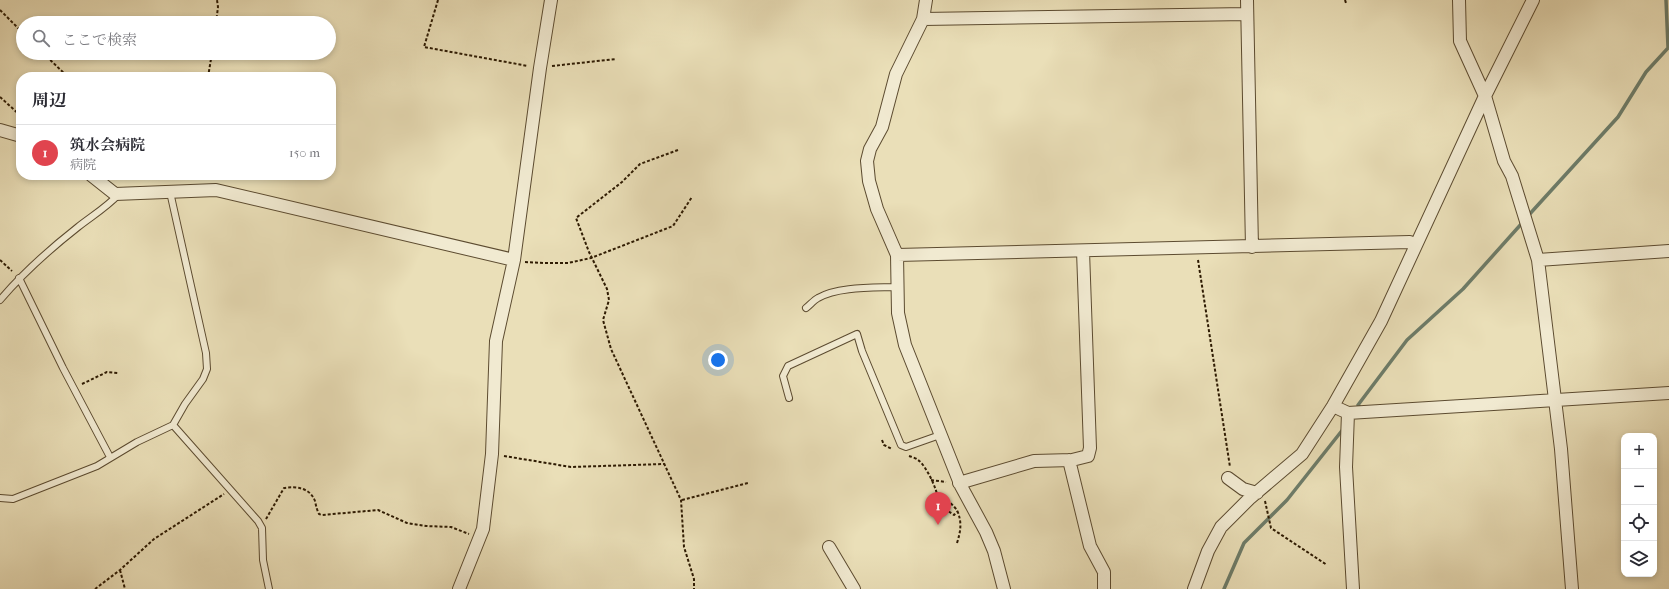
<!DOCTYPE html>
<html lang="ja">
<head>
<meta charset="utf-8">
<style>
  :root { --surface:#fff; --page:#f7f7f7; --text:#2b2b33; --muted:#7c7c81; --line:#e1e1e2; --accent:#b45309 }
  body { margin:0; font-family:"IM FELL French Canon","Noto Serif JP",serif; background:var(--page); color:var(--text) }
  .controls { position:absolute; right:12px; bottom:12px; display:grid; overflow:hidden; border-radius:8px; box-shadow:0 2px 6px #0003 }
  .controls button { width:36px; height:36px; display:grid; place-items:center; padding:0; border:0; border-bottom:1px solid var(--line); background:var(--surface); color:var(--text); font:20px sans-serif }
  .you { position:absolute; left:718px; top:360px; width:14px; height:14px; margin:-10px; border:3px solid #fff; border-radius:50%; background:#1a73e8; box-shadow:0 0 0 6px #1a73e833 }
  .badge { display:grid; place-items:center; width:26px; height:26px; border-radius:50%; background:var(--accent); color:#fff; font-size:13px; font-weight:700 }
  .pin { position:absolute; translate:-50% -33px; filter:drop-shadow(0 1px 2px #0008) }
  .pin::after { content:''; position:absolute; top:21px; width:14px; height:12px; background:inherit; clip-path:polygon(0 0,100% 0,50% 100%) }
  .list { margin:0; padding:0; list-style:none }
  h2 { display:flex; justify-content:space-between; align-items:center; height:52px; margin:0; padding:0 16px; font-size:17px }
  h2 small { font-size:13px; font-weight:400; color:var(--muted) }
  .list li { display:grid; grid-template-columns:26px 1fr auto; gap:12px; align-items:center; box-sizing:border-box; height:56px; padding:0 16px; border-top:1px solid var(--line) }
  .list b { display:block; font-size:15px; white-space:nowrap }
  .list p { margin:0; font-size:13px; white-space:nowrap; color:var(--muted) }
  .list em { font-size:13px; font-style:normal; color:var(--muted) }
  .icon { flex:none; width:22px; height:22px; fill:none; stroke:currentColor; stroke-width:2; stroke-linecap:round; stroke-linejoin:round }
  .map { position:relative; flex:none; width:1669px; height:589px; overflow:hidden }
  .search { position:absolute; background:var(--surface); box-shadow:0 2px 6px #0003; left:16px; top:16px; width:320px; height:44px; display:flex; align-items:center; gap:10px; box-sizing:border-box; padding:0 14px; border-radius:22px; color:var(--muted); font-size:15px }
  .panel { position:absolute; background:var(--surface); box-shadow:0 2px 6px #0003; left:16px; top:72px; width:320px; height:108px; border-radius:16px }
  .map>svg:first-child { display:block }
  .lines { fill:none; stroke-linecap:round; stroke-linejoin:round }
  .stream { stroke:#6d7c69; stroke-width:3.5 }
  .lane-casing { stroke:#5c4b30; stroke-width:8 }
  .street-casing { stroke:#5c4b30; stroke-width:14 }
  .path { stroke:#2d1a02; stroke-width:2; stroke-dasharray:3 2; stroke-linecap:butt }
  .lane { stroke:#f1ead1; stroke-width:6 }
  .street { stroke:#f1ead1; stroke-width:12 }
</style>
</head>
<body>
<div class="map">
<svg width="1669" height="589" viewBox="0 0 1669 589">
  <rect width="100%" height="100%" fill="#eadfb8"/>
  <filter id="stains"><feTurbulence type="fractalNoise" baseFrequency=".005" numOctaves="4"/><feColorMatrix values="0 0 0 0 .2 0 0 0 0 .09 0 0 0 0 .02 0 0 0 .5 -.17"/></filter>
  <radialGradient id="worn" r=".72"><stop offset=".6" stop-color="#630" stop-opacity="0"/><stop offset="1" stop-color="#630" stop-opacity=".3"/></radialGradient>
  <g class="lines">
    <path class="stream" d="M1666,0L1668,47
      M1527,217L1618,117L1646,72L1669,47
      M1357,410L1359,406L1358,405L1407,340L1463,289L1523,222
      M1224,589L1244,543L1287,500L1344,428"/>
    <defs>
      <path id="lane" d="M19,278L63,368L110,457
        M0,300C23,273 50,249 78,227C92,216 107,207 119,194
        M806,308C810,305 814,300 818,298C838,286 875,288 898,287
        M789,398L783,376L788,366L857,334L862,351L901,445L906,447L940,435
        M173,425L258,521L262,528L263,560L269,589
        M0,498L13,499L97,466L137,442L173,425L185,404L203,379L207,369L206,353L170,192"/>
      <path id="street" d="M926,0L923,19L896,74L882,127L870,149L867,161L869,181L877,209L897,255L898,313L905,345L961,486L986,532L994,551L1004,589
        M1247,0L1252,247
        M1459,0L1460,41L1485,96L1504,161L1512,176L1538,260L1561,449L1572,589
        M923,19L1247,14
        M0,130L21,136
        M91,175L115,194L216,190L514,260
        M897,255L1410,242
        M1538,260L1669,251
        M1333,406L1348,413L1669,393
        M1348,413L1346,467L1353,589
        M1069,460L1090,546L1104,572V589
        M1228,478L1243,489L1257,493
        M959,483L1034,461L1072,460L1088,456L1090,448L1083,251
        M829,547L854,589
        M459,589L483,529L492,454L496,341L514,260L540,68L551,0
        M1194,589L1208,551L1221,527L1249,499L1302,454L1333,406L1381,321L1485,96L1533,0"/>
    </defs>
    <use href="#lane" class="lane-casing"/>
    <use href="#street" class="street-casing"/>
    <path class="path" d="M438,0L424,47L528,66
      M1345,0L1346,3
      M0,10L23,33
      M216,23L218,7L217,0
      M43,53L68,77
      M552,66L616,59
      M82,77H89
      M208,77L212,53
      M0,97L21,116
      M678,150L640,164L622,182L576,218L589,252L607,289L609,300L603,320L611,349L681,500L684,547L694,579V589
      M0,260L12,271
      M1198,260L1230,467
      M525,262L544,263H568L591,258L673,226L692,197
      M82,384L107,372L118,373
      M882,440L884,445L892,449
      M504,456L571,467L664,464
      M909,456C912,457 916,458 918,460C926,465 938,491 938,500
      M931,480L946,482
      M682,500L748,483
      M1265,501L1271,528L1327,565
      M266,519L284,488C297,486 310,488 315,501C316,506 317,510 319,514L322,515L378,510L407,523L426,526L451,527L469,534
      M957,543C961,530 962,522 957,510C950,502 945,496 934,503V506L948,511L954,515L958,511
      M120,570L125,589
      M95,589L120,570L154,539L224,494"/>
    <use href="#lane" class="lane"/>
    <use href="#street" class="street"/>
  </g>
  <rect width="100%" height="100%" filter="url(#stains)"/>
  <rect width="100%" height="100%" fill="url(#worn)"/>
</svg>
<div class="controls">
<button>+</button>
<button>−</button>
<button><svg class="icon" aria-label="locate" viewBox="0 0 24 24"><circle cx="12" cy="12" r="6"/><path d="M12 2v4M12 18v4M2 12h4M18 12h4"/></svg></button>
<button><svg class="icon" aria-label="layers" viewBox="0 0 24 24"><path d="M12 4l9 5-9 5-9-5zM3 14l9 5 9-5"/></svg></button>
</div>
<div class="you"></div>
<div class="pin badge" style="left:938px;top:525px;background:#e0444e">1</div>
<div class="search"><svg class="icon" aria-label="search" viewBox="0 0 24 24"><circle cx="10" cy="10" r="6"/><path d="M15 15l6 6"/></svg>ここで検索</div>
<section class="panel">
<h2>周辺<small></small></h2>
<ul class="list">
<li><span class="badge" style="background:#e0444e">1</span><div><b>筑水会病院</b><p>病院</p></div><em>150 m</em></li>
</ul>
</section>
</div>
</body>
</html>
